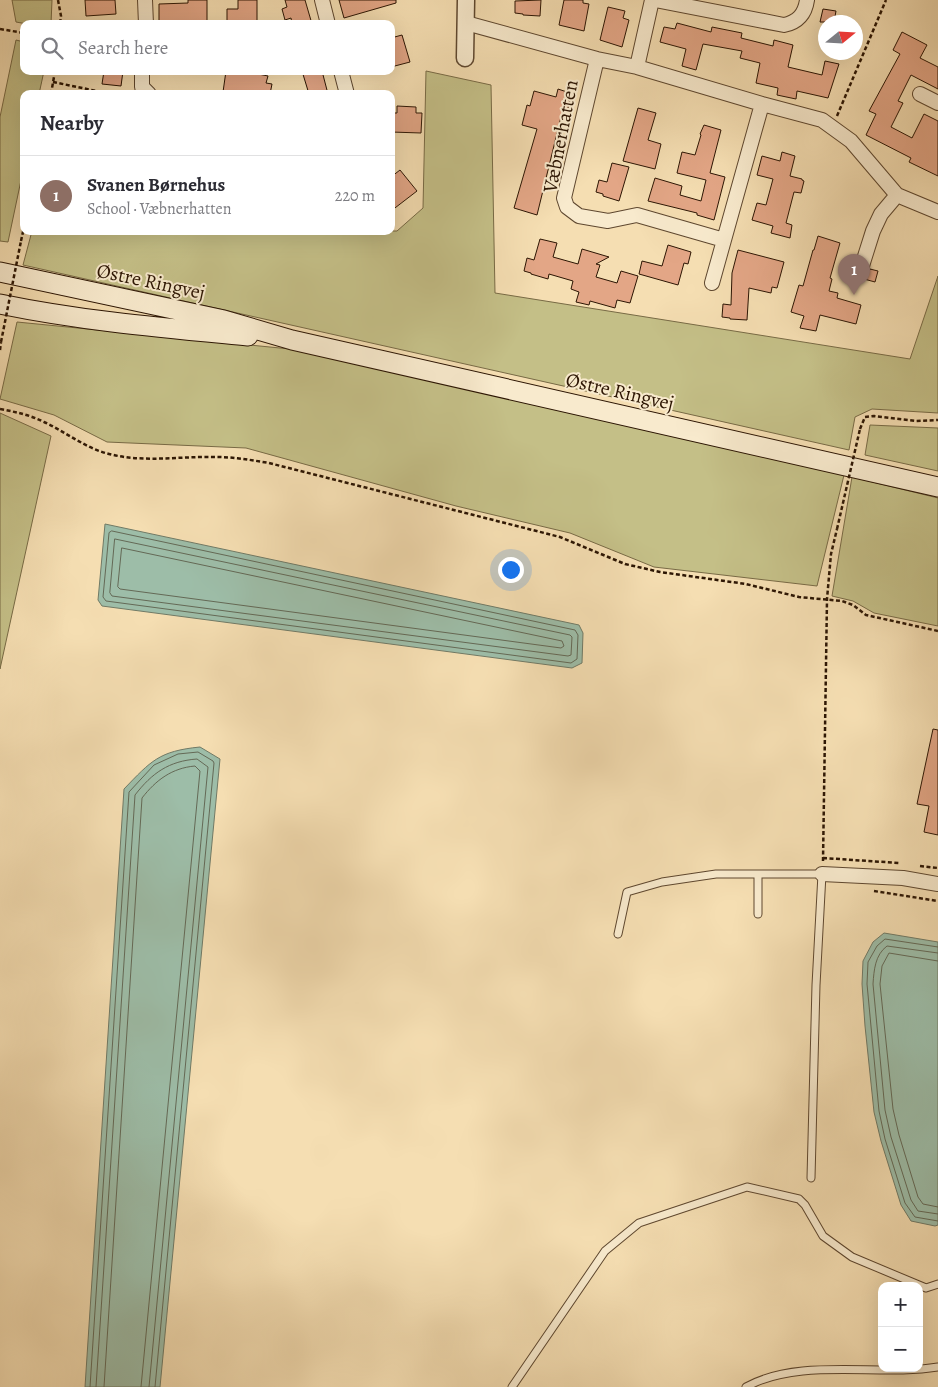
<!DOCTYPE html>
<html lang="en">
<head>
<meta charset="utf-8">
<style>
  :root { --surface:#fff; --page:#f2f2f3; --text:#2b2b33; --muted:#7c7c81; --line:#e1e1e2; --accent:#0b8043 }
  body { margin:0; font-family:Alegreya,serif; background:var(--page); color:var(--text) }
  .controls { position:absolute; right:15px; bottom:15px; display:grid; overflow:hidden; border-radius:10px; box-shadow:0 5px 20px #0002 }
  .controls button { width:45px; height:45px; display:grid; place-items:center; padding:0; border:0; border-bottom:1px solid var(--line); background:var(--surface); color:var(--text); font:25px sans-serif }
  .compass { position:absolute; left:818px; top:15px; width:45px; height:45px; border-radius:50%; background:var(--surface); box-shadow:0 5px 20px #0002; rotate:72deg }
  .you { position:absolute; left:510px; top:569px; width:18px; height:18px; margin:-12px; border:4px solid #fff; border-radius:50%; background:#1a73e8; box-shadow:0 0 0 8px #1a73e833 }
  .badge { display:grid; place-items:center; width:32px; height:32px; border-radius:50%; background:var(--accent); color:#fff; font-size:16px; font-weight:700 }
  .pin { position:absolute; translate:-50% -41px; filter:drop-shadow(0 1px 2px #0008) }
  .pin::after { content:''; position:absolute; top:26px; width:18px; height:15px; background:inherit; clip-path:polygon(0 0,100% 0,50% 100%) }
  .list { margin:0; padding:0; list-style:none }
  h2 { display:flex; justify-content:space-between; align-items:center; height:65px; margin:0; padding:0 20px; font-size:21px }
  h2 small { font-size:16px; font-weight:400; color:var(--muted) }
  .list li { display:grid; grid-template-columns:32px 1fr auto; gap:15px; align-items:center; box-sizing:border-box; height:80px; padding:0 20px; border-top:1px solid var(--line) }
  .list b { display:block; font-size:19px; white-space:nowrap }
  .list p { margin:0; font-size:16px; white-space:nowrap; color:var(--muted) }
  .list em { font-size:16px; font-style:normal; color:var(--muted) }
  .icon { flex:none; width:28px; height:28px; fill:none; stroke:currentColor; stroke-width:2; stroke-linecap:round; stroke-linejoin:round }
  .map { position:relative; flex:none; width:938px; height:1387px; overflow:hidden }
  .search { position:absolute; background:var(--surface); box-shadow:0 5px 20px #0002; left:20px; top:20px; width:375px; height:55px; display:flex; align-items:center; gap:12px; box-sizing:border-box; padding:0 18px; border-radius:10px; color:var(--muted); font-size:19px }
  .panel { position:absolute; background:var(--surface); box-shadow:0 5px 20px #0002; left:20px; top:90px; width:375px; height:145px; border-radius:10px }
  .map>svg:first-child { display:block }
  .green { fill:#c4bf87; stroke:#786a45 }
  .water { fill:#9dbda8; stroke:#707a66 }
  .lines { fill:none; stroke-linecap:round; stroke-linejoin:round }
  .shore { stroke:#646956; stroke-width:1 }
  .building { fill:#e3a686; stroke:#2c1503 }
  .service-casing { stroke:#5e472f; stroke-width:9 }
  .minor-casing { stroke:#5e472f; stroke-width:16 }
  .tertiary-casing { stroke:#5e472f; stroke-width:19 }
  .secondary-casing { stroke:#2c1503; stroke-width:21 }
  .path { stroke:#2c1503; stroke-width:2.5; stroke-dasharray:4 2.5; stroke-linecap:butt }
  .service { stroke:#f8eacd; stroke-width:7 }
  .minor { stroke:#f8eacd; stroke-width:14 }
  .tertiary { stroke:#f8eacd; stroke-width:16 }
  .secondary { stroke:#f8eacd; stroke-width:19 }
  .path-bridge { stroke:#2c1503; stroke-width:2.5; stroke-dasharray:4 2.5; stroke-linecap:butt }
  .labels { text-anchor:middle; stroke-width:4; stroke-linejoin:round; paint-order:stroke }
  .street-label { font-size:20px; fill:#2c1503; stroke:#f8eacd }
</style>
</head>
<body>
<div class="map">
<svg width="938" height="1387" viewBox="0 0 938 1387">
  <rect width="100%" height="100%" fill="#f5deb2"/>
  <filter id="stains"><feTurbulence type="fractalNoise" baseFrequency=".004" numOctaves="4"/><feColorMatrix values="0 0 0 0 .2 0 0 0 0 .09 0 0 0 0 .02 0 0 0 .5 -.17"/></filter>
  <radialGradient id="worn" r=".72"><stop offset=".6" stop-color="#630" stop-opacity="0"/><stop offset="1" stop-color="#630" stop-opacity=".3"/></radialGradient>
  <path class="green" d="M12,0H52L51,24H27L16,22Z
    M16,40L24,42V71H44L39,94H24V166L8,242L0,241V117Z
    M426,71L491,85L495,293L910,359L938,276V413L872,409L855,417L849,450L23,265L32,231H397L423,208Z
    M17,322L290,349L844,475L817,586L654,567L570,533L456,506L246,448L107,442L54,415L0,399Z
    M0,413L51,436L0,669Z
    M870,425L938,428V471L865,455Z
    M852,477L938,498V626L874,613L853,601L832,596Z"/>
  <path class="water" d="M105,524L579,625L583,633L582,663L572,668L102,606L98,600Z
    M200,747L220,759L160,1387H85L124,789C151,761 159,751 200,747Z
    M884,933L938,942V1225L935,1226L911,1221L901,1205L881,1141L874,1112L865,1026L862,984L863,961L873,942Z"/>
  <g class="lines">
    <path class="shore" d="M112,531L575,630L578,635L577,659L571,663L106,601L103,597L109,533Z
      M115,539L570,635L572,637L571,655L568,656L112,596L110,593Z
      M122,548L562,641L564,646L561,648L120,589L118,587Z
      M938,947L885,939L877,946L868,962L867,984L879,1111L885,1139L905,1203L915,1217L938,1221
      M938,953L887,946C875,955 874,970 873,984L885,1110L891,1137L911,1200L918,1211L938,1214
      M938,961L889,953L882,966L880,984L893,1109L899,1135L918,1197L923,1204L938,1207
      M90,1387L129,792L154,765L178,754L198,752L213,761L214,763L155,1387
      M96,1387L135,795C152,773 169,761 197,759L208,767L149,1387
      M104,1387L142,798C156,780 172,768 195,766L200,771L141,1387"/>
  </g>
  <path class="building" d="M85,0H115L116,14L86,16Z
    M188,0H207V24L159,23V4L188,3Z
    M238,0H257V22H227V9H238Z
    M285,0H305L312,24H292L291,18L285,20L282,9L287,7Z
    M339,0H396V3L344,18Z
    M541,0L540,16L523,15V14L515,13V1Z
    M564,0H583V3L589,4L584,31L559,25Z
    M608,7L625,11L623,18L629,20L622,47L600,40Z
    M823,9L836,11L834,22H820Z
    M677,23L711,32L712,27L742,33L741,38L773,46L774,40L793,45L788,67L822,75L825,61L839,64L828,98L797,91L796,99L777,95L778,88L756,83L760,63L740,58L742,51L703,44L696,70L682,66L686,49L660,42L664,27L675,29Z
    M902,32L927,45L920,58L938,67V89L911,75L898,101L903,103L891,127L912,138L924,114L938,121V176L909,162L911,158L866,135L876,114L869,111L900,54L893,50Z
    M402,35L410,62L391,67V38Z
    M104,71H123L121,86L102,84Z
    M226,71H244L268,76L266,83L272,84L270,94H231L223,92Z
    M302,71H322L328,94H309Z
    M558,89L570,93L568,100L570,101L565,118L561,117L537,215L514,208L537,129L522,125L527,105L530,106L534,91L556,97Z
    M397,106L416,107V113H422L421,133L391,132V113H397Z
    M638,108L656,113L648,140L661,144L655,169L623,161Z
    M704,125L721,130L710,173L725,177L714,220L697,215V213L648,201L655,178L682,186L680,195L701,201L706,180L677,173L682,152L695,155L701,135L700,134Z
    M782,152L795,156L790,176L802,179V180L804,181L801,193L794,192L786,223L792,225L790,238L771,233L773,226L752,220L757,203L766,205L773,179L757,175L762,156L780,161Z
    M612,163L629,167L619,201L603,196V194L596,192L599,180L607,182Z
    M400,170L417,191L391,211V177Z
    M818,236L840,243L830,278L832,279L829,291L838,293L837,298L861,305L856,324L820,315L816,331L800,328L804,316L791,312L799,285L803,286L813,250H814Z
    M540,239L557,243L553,257L578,264L582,249L609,257L596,264L600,265L596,277L617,283L621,271L638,276L630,303L617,300L615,308L590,301L589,305L576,302L579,292L571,289L573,281L549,274L548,279L531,274V273L524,271L527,258L534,260Z
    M668,245L691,252L688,264L684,263L678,285L639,274L642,261L662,266Z
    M738,250L784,262L777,288L772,287L771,293L749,288L747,320L730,319V318L722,317L723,304L731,305L732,273Z
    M870,269L878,271L875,282L864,279Z
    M933,729L938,730V835L924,832L929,806L917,804Z"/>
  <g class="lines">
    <defs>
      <path id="service" d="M758,875V914
        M618,934L627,892L662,882L716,874H822L816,985L811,1178
        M512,1387L605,1251L639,1223L747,1187L799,1199L805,1205L823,1236L852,1257L926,1288L938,1284
        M746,1387C800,1357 879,1377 938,1367"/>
      <path id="minor" d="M145,0L146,24
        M322,0L328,24
        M655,0L784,25C798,22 805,14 807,0
        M466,23L597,59L637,67L762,104L822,120L851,141L897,195L938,212
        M597,59L564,198L567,207L579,216L608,221L637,215L724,240
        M637,67L652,0
        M142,71V87L149,94
        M341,71L347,94
        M920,94L938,103
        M861,269L873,231L881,214L897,195
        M712,283L762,104
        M822,874L903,878L938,884"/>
      <path id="tertiary" d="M465,58L466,0"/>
      <path id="secondary" d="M0,272L224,320L292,340L938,487
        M0,304C82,321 165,328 248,336"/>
    </defs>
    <use href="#service" class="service-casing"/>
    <use href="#minor" class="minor-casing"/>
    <use href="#tertiary" class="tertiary-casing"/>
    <use href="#secondary" class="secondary-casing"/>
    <path class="path" d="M58,0L61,16L60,24
      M0,29L24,33
      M53,82L111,94
      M51,94L55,71
      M837,116L886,0
      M21,241L24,227
      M0,350L1,342
      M0,409C16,412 30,415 44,422C66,432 85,448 109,454C145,463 180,456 216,457C234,457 251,460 269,463L560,537L625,564L660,572L746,584L799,597L842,601L853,605L866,615L938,631
      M860,429L865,417L874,416L916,421L938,420
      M823,858L899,863
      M823,861L827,599L831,554L837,529
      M920,866L938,868
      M874,891L938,901"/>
    <use href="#service" class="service"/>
    <use href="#minor" class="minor"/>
    <use href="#tertiary" class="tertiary"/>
    <use href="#secondary" class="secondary"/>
    <path class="path-bridge" d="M1,342L21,241
      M837,529L860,429"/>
  </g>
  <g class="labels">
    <g class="street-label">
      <text transform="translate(560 136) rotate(-79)" y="7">Væbnerhatten</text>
      <text transform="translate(151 281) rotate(12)" y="7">Østre Ringvej</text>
      <text transform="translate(620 391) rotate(13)" y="7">Østre Ringvej</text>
    </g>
  </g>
  <rect width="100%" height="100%" filter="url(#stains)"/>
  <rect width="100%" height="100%" fill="url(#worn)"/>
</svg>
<div class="controls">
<button>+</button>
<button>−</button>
</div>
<svg class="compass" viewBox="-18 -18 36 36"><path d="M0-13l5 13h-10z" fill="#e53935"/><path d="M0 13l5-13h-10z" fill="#7c7c81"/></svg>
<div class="you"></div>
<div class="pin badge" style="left:854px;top:295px;background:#8d6e63">1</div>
<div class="search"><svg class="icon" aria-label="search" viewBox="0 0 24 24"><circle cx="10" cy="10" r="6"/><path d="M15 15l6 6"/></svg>Search here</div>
<section class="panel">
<h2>Nearby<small></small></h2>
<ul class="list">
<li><span class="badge" style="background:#8d6e63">1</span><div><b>Svanen Børnehus</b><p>School · Væbnerhatten</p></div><em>220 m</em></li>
</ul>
</section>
</div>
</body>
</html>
